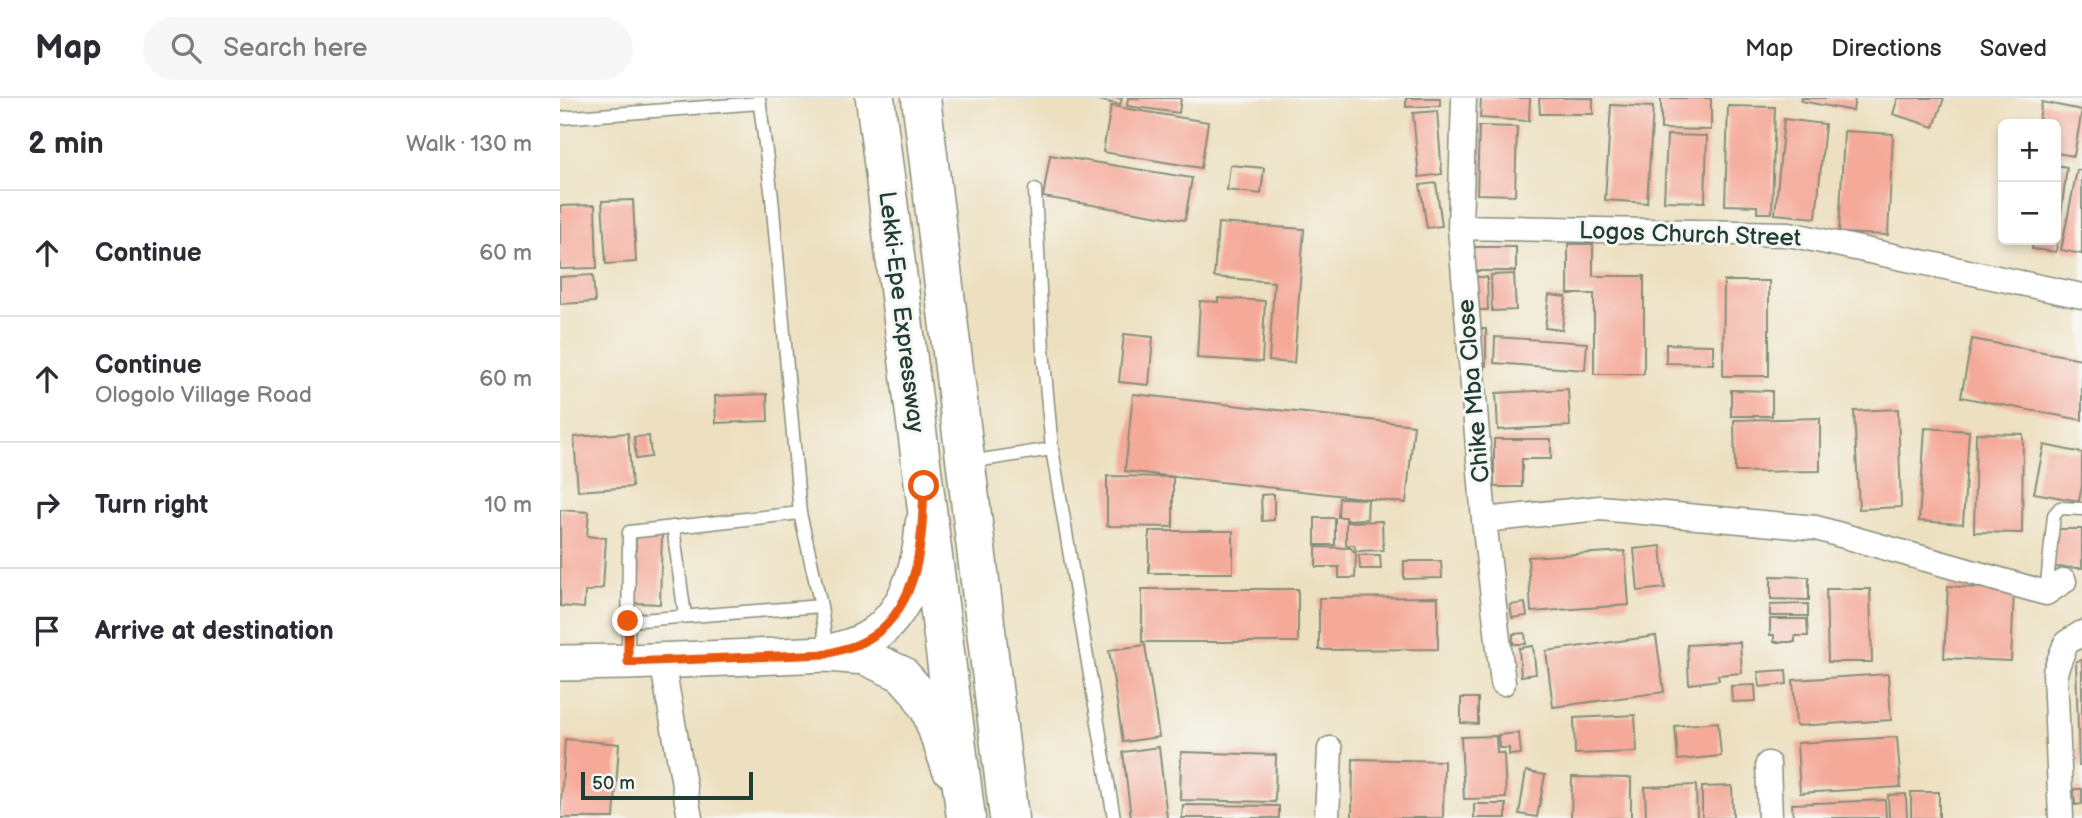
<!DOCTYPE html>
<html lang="en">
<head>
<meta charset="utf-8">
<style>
  :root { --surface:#fff; --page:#f7f7f7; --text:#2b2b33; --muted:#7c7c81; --line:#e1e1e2 }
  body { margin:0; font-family:"Balsamiq Sans",sans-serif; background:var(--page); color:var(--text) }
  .controls { position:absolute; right:21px; top:21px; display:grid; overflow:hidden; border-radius:10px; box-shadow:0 4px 10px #0003 }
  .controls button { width:63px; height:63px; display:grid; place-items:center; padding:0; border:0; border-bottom:2px solid var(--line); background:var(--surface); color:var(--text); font:35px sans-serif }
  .scale { position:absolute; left:21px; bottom:18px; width:172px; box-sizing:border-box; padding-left:7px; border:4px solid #1f3d34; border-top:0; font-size:19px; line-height:24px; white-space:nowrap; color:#1f3d34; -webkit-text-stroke:5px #f6f6f2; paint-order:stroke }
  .stop { position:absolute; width:21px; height:21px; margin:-16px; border:5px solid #ea580c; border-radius:50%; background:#fff }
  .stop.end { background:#ea580c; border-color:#fff; box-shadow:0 2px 7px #0008 }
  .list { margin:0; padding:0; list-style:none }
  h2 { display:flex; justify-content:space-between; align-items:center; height:91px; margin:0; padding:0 28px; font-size:30px }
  h2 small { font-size:23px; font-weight:400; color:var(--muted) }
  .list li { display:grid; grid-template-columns:46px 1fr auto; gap:21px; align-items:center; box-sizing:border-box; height:126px; padding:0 28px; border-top:2px solid var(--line) }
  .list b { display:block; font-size:26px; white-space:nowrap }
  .list p { margin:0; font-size:23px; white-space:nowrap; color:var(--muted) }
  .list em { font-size:23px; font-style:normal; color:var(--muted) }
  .icon { flex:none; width:38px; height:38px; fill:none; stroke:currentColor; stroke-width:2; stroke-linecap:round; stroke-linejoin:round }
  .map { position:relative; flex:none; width:1522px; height:720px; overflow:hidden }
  header { display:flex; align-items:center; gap:42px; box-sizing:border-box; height:98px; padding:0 35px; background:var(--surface); border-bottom:2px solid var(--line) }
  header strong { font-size:33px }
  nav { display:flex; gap:38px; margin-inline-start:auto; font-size:24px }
  .search { width:490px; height:63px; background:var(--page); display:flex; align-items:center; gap:18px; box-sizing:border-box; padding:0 24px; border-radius:38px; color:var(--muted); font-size:26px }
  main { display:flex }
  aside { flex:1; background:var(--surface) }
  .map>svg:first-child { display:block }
  .building { fill:#f5a998 }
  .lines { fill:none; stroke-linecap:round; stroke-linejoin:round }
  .lane-casing { stroke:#868e7a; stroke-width:15 }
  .street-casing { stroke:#868e7a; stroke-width:27 }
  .secondary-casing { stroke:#868e7a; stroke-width:38 }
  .highway-casing { stroke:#868e7a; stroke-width:41 }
  .lane { stroke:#fff; stroke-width:12 }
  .street { stroke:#fff; stroke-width:24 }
  .secondary { stroke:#fff; stroke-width:35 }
  .highway { stroke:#fff; stroke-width:38 }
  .route { stroke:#ea580c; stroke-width:9 }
  .labels { text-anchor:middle; stroke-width:6; stroke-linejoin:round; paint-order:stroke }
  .street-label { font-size:24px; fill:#1f3d34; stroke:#f6f6f2 }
</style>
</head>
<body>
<header>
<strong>Map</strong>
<div class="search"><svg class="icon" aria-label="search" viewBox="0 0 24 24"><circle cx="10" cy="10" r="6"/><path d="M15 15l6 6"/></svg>Search here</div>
<nav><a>Map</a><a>Directions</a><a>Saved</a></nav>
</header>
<main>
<aside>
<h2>2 min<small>Walk · 130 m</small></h2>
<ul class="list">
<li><svg class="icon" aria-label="ahead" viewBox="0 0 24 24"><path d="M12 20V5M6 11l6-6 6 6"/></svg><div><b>Continue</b></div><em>60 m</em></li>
<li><svg class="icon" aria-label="ahead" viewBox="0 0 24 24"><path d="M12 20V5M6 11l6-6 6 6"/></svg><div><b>Continue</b><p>Ologolo Village Road</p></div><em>60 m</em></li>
<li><svg class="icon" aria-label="right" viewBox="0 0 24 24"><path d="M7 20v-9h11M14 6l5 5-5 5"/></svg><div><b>Turn right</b></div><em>10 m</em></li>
<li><svg class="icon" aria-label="arrive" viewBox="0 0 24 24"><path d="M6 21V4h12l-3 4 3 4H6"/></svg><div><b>Arrive at destination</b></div></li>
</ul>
</aside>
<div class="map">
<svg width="1522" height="720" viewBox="0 0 1522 720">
  <rect width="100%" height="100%" fill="#f6f6f2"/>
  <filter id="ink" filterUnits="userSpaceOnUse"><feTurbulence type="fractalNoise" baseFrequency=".0143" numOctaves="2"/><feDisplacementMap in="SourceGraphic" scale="14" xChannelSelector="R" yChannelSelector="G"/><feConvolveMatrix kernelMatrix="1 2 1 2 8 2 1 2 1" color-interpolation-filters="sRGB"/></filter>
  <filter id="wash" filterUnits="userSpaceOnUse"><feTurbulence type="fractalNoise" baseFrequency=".00686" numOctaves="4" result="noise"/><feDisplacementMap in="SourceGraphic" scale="28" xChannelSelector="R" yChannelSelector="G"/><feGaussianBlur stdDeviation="1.57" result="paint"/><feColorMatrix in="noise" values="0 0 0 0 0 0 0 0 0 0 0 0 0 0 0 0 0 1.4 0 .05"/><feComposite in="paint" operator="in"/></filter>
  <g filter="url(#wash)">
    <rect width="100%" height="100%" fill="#ede0c0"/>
    <g id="blocks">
      <path class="building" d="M531,0H562L560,7Z
        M568,0H621L619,15L567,8Z
        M846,0H880V8L846,9Z
        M921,0H970L969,23L920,20Z
        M979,0H1033V16H980Z
        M1101,0H1151V32L1101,31Z
        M1242,0H1295L1293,13L1241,3Z
        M1338,0H1384L1374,29L1333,16Z
        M1482,4L1522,12L1514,58L1496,55V26H1478Z
        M1051,7L1093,9L1087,105L1045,102Z
        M551,8L648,24L641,70L543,54Z
        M1168,8L1215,9L1212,115H1197V108L1165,107Z
        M877,13L882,76L859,79L853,15Z
        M1224,21L1265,26L1256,120L1215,116Z
        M919,28L957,29L955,97L917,96Z
        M1284,33L1333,36L1328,137L1279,135Z
        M1107,37L1147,38L1145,104L1104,103Z
        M490,57L632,80L625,122L483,99Z
        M670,67L704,70L701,96L667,92Z
        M1496,67L1507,69L1496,154L1472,151L1473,142H1496Z
        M1517,72L1522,73V156L1501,152Z
        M876,85L882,128L867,130L860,87Z
        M73,102L76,164L46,166L42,103Z
        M35,107L37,170L0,171V108Z
        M658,125L744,131L734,265L709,263L714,184L654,179Z
        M1008,146H1033V178H1084V276H1034V196H1008Z
        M914,149H956V173H913Z
        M954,176L956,212L932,213L931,177Z
        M33,177L35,204L0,206V179Z
        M911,179H927L928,212H913Z
        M1164,183H1209V278H1163Z
        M989,197L1006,199L1002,232L985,230Z
        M658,200L705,203L702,264L637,260L640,203L658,204Z
        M914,231H926V268H914Z
        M564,236L593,239L589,287L559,284Z
        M935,239L1027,245L1025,272L934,265Z
        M1412,241L1522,261V322L1401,299Z
        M1106,246L1153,247V266L1106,265Z
        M1008,291L1010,328L938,332L936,295Z
        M1171,292L1212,293V318H1171Z
        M207,296L208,323L156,325L155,298Z
        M573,296L854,327L846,405L565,373Z
        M1338,311L1341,409L1299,411L1294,313Z
        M1260,320V373L1175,374L1174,322Z
        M1365,330L1409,333L1403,426L1359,423Z
        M68,335L72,389L18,393L14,339Z
        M1416,335L1463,336L1462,435L1414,434Z
        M89,338L91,359L76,361L74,339Z
        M934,341H991V361H962V389H934Z
        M1484,347L1522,355V388L1519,403L1474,395Z
        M547,378L613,379V429L547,428Z
        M714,396V422L702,423L701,397Z
        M779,400L808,401L807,421L786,422V419H778Z
        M0,412L29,414L27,438L46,440L43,490L25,494L24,510L0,508Z
        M755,420H775V447H755Z
        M822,423L823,452L796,453L794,447H786V424Z
        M1495,431H1522V470L1495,469Z
        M589,433H673V475H589Z
        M76,437H102L100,506L74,505Z
        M1101,448L1105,490L1078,493L1074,451Z
        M756,449L791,450L796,456L795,480H779V469H756Z
        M1065,453L1069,507L971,514L968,459Z
        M799,457H820L821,471H800Z
        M844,463H881L882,480L844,481Z
        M1211,478L1249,479V502L1211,501Z
        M1388,488L1454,492L1451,563L1384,560Z
        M582,491H738V544H582Z
        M1266,491H1310L1312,564H1268Z
        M878,499V551L759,552V500Z
        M965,505L967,518L952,520L950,507Z
        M1248,506V518H1210V507Z
        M1210,521H1247L1248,538H1235V544H1214V537H1210Z
        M965,535L966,546H953V536Z
        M1096,538L1104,594L993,609L986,553Z
        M1180,544L1182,575L1158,577L1159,582L1129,586L1127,547Z
        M585,547L599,639L563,644L549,552Z
        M973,548L976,576L961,578L959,550Z
        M1522,562V668H1519L1516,563Z
        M1226,572L1227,586L1200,589L1198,574Z
        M1328,576L1331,622L1236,628L1233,582Z
        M1195,587L1196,603L1172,604L1171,588Z
        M901,600H918V626L901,625Z
        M1075,617L1077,654L1015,656L1014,620Z
        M1158,624L1161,658L1118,662L1115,628Z
        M959,635L961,656L949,657V650H939L938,637Z
        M936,638L937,655H944L946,700L904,701L901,639Z
        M1337,639L1341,689L1240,695L1237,645Z
        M5,641L59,646L54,720H0Z
        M599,649L607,720H571L563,654Z
        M621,654L716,657L715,704L620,702Z
        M793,661L884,663L883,720H792Z
        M966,673L985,677L977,719L959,716Z
        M1012,679L1071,680V720H1011Z
        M1136,687L1137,720H1086L1085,689Z
        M1172,688L1173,720H1142V689Z
        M1514,691H1522V706L1515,707Z
        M1351,694H1379V720H1351Z
        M1346,696L1347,720H1329L1328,697Z
        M1325,702L1326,720H1233L1232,706Z
        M914,706H946V720H914Z
        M623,707L719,708V720H622Z"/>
    </g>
  </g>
  <g filter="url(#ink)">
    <use href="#blocks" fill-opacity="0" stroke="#868e7a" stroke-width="2"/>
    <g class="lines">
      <defs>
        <path id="lane" d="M199,0L212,100L240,415L261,508L267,555
          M0,20L200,5
          M475,92L483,252L492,351L554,720
          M409,364L492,351
          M113,429L125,518
          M1486,495L1494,417L1500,410L1522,411
          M68,523L261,508
          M68,563L69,434L240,415"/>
        <path id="street" d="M904,0L900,129L924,422L943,585
          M900,129L1229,136L1522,198
          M924,422L1040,410L1256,430L1486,495L1504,483
          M102,563L130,720
          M1208,666L1210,720
          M767,720L770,651
          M1501,720L1495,574L1506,545L1522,535"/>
        <path id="secondary" d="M271,554C285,550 300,547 312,538C347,515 361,466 363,426
          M0,565L68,564L267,556L305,559L342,576L357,593L369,613L390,671"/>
        <path id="highway" d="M315,0L406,720
          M361,0L449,720"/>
      </defs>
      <use href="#lane" class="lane-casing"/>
      <use href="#street" class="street-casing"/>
      <use href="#secondary" class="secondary-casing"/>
      <use href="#highway" class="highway-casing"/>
      <use href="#lane" class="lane"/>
      <use href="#street" class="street"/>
      <use href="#secondary" class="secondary"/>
      <use href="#highway" class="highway"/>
    </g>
  </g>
  <g class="lines" filter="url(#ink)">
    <path class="route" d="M68,523V564L267,556C283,551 299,548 313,538C361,504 362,440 364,388"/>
  </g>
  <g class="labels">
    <g class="street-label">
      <text transform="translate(1130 136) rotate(2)" y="8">Logos Church Street</text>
      <text transform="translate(342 214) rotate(83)" y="8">Lekki-Epe Expressway</text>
      <text transform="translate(913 293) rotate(-95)" y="8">Chike Mba Close</text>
    </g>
  </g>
</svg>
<div class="controls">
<button>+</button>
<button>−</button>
</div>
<div class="scale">50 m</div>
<div class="stop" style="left:364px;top:388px"></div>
<div class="stop end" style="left:68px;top:523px"></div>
</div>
</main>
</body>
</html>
